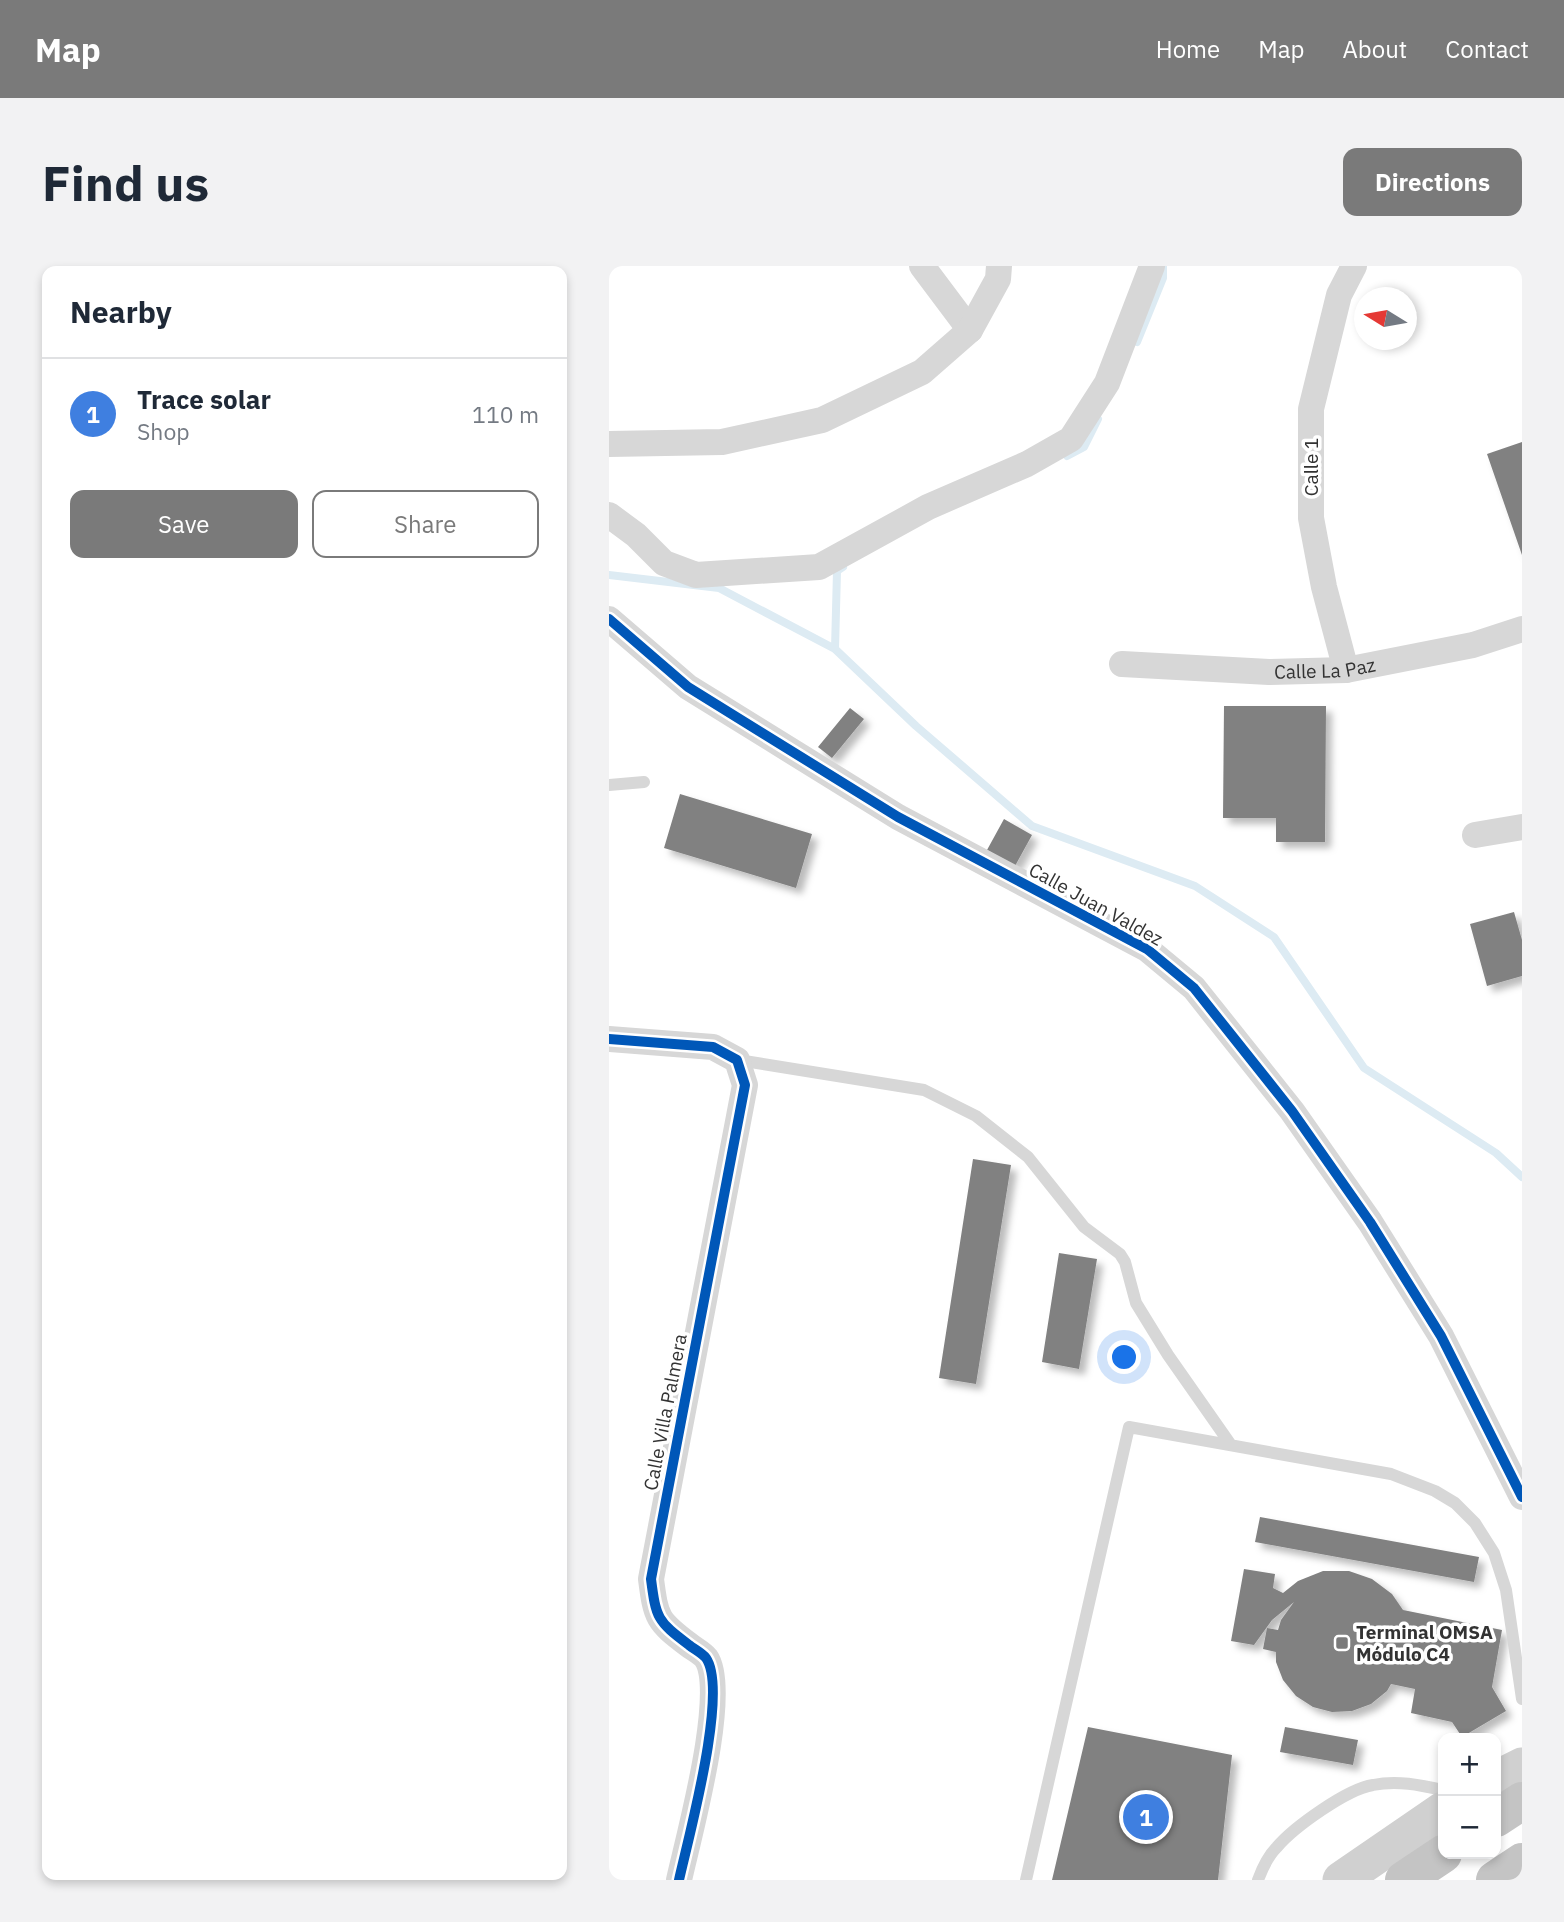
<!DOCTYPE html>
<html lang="en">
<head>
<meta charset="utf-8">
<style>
  :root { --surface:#fff; --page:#f2f2f3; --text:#1f2937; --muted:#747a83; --line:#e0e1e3; --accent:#7a7a7a }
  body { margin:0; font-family:"IBM Plex Sans",sans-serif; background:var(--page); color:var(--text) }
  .controls { position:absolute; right:21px; bottom:21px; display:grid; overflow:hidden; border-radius:14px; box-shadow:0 4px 10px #0003 }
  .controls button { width:63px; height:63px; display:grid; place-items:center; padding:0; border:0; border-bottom:2px solid var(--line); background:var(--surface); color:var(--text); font:35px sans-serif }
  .compass { position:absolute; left:745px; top:21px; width:63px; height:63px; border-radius:50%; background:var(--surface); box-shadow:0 4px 10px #0003; rotate:281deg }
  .you { position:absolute; left:516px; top:1092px; width:24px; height:24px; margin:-18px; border:5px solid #fff; border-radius:50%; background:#1a73e8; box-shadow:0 0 0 10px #1a73e833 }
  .badge { display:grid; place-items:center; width:46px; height:46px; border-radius:50%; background:var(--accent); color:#fff; font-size:23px; font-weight:700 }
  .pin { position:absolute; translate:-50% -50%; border:4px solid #fff; box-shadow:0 2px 7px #0006 }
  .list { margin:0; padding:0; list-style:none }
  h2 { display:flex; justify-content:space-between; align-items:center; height:91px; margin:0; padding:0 28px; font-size:30px }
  h2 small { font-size:23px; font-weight:400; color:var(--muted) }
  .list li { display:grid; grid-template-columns:46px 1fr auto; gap:21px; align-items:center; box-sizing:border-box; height:112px; padding:0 28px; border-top:2px solid var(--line) }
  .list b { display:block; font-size:26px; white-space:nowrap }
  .list p { margin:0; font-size:23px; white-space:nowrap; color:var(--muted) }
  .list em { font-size:23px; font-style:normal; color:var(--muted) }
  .actions { display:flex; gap:14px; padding:21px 28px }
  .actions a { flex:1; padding:16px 0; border:2px solid var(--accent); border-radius:14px; text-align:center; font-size:24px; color:var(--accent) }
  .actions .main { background:var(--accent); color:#fff }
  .map { position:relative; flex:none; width:913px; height:1614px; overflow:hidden; border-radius:14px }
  header { display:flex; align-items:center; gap:42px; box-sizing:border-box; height:98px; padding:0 35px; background:var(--accent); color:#fff }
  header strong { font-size:33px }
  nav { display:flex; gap:38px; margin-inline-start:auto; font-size:24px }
  .intro { display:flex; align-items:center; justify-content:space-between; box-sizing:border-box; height:168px; padding:0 42px }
  h1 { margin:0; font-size:49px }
  .button { padding:18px 32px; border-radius:14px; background:var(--accent); color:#fff; font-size:24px; font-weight:700 }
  main { display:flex; gap:42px; padding:0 42px }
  aside { flex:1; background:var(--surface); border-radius:14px; box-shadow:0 4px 10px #0003 }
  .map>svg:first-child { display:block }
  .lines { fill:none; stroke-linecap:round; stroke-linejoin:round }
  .stream { stroke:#ddebf3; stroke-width:8 }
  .building { fill:#818181; filter:url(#shadow) }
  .service { stroke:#d7d7d7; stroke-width:12 }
  .minor { stroke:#d7d7d7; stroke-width:26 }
  .secondary { stroke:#d0d0d0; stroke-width:37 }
  .motorway { stroke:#c4c4c4; stroke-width:38 }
  .cycleway-casing { stroke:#fff; stroke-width:15 }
  .cycleway { stroke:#0057b8; stroke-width:10 }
  .poi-dot { fill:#7a7a7a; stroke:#fff; stroke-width:2.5 }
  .labels { text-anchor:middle; stroke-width:7; stroke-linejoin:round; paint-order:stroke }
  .street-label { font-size:19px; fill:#333; stroke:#fff }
  .poi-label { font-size:19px; font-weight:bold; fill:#333; stroke:#fff; text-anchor:start }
</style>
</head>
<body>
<header>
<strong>Map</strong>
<nav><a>Home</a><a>Map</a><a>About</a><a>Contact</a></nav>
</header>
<div class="intro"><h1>Find us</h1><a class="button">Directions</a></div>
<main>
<aside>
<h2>Nearby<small></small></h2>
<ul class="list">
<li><span class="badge" style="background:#3f7fe0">1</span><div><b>Trace solar</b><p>Shop</p></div><em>110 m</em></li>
</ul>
<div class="actions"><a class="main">Save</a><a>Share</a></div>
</aside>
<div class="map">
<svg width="913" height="1614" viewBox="0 0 913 1614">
  <defs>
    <filter id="shadow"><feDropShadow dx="6" dy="6" stdDeviation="3.5" flood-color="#0004"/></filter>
  </defs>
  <rect width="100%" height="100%" fill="#fff"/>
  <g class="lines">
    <path class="stream" d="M528,76L554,12V0
      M458,190L475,181L489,153
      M0,309L110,322L226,383L307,460L423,560L586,620L665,671L755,802L887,887L913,911
      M226,383L228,305L234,301"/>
  </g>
  <path class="building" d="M913,176V289L878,188Z
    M615,440H717L716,576H667V552H614Z
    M241,442L255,453L223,492L209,481Z
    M71,528L203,568L187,622L55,582Z
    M395,553L423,569L406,600L378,584Z
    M905,646L913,674V710L878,720L861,658Z
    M364,893L402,899L367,1118L330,1112Z
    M450,987L488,993L470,1103L433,1096Z
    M651,1251L870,1291L865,1316L646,1276Z
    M635,1303L666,1308L664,1322L674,1327L689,1315L714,1305H740L763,1313L783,1328L794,1344L893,1364L883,1421L897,1445L853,1471L843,1456L802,1447L806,1423L782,1418L778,1425L762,1438L743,1445L723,1446L704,1441L687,1430L674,1414L667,1396V1386L654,1383L658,1362L669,1364L672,1354L685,1336L663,1354L645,1379L622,1375Z
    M479,1461L623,1489L609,1614H443Z
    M676,1461L749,1474L744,1499L671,1486Z"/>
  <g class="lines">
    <path class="service" d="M0,519L35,516
      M129,794L315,824L367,850L419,891L475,961L511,988L516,996L527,1037L559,1089L622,1179
      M417,1614L520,1161L782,1208L826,1225L846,1237L866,1257L885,1287L897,1324L913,1433
      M649,1614C653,1603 659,1590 668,1581C685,1561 738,1523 764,1519C788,1514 811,1519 834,1524"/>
    <g class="minor">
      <path d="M313,0L361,64"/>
      <path d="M0,178L113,176L213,154L313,106L361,64L389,13L390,0"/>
      <path d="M0,249L27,269L55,297L87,309L210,301L319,241L418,198L462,173L498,117L543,0"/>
      <path d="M0,353L79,421L289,551L538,683L585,722L683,845L761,956L832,1070L913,1231"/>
      <path id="s1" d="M513,398L660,406L737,404L864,379L913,363"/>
      <path d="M737,404L715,321L702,252V143L730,29L745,0"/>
      <path d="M866,569L913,561"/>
      <path d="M0,773L104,781L128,794L136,819L42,1313C47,1352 48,1355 80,1379C85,1383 93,1387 97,1392C120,1425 79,1573 70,1614"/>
    </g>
    <path class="secondary" d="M887,1513L913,1500
      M732,1614L834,1544"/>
    <path class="motorway" d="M887,1552L913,1535
      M795,1614L834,1588
      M886,1614L913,1596"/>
    <defs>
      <path id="cycleway" d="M0,353L79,421L289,551L538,683L585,722L683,845L761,956L832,1070L913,1231
        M0,773L104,781L128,794L136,819L42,1313C47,1352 48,1355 80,1379C85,1383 93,1387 97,1392C120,1425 79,1573 70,1614"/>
    </defs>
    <use href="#cycleway" class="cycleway-casing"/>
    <use href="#cycleway" class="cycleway"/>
  </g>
  <rect class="poi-dot" x="726" y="1370" width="14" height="14" rx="3.5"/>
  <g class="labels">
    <g class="street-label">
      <text transform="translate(702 201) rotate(-90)" y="7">Calle 1</text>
      <text dy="7" stroke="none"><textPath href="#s1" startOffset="203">Calle La Paz</textPath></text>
      <text transform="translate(487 638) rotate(29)" y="7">Calle Juan Valdez</text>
      <text transform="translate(56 1146) rotate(-79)" y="7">Calle Villa Palmera</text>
    </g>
    <g class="poi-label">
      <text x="747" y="1373">Terminal OMSA<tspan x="747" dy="22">Módulo C4</tspan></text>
    </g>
  </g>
</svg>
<div class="controls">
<button>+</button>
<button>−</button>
</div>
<svg class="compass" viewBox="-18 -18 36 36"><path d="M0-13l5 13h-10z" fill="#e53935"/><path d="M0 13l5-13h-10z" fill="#747a83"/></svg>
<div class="you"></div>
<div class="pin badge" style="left:537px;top:1551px;background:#3f7fe0">1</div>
</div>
</main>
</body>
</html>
